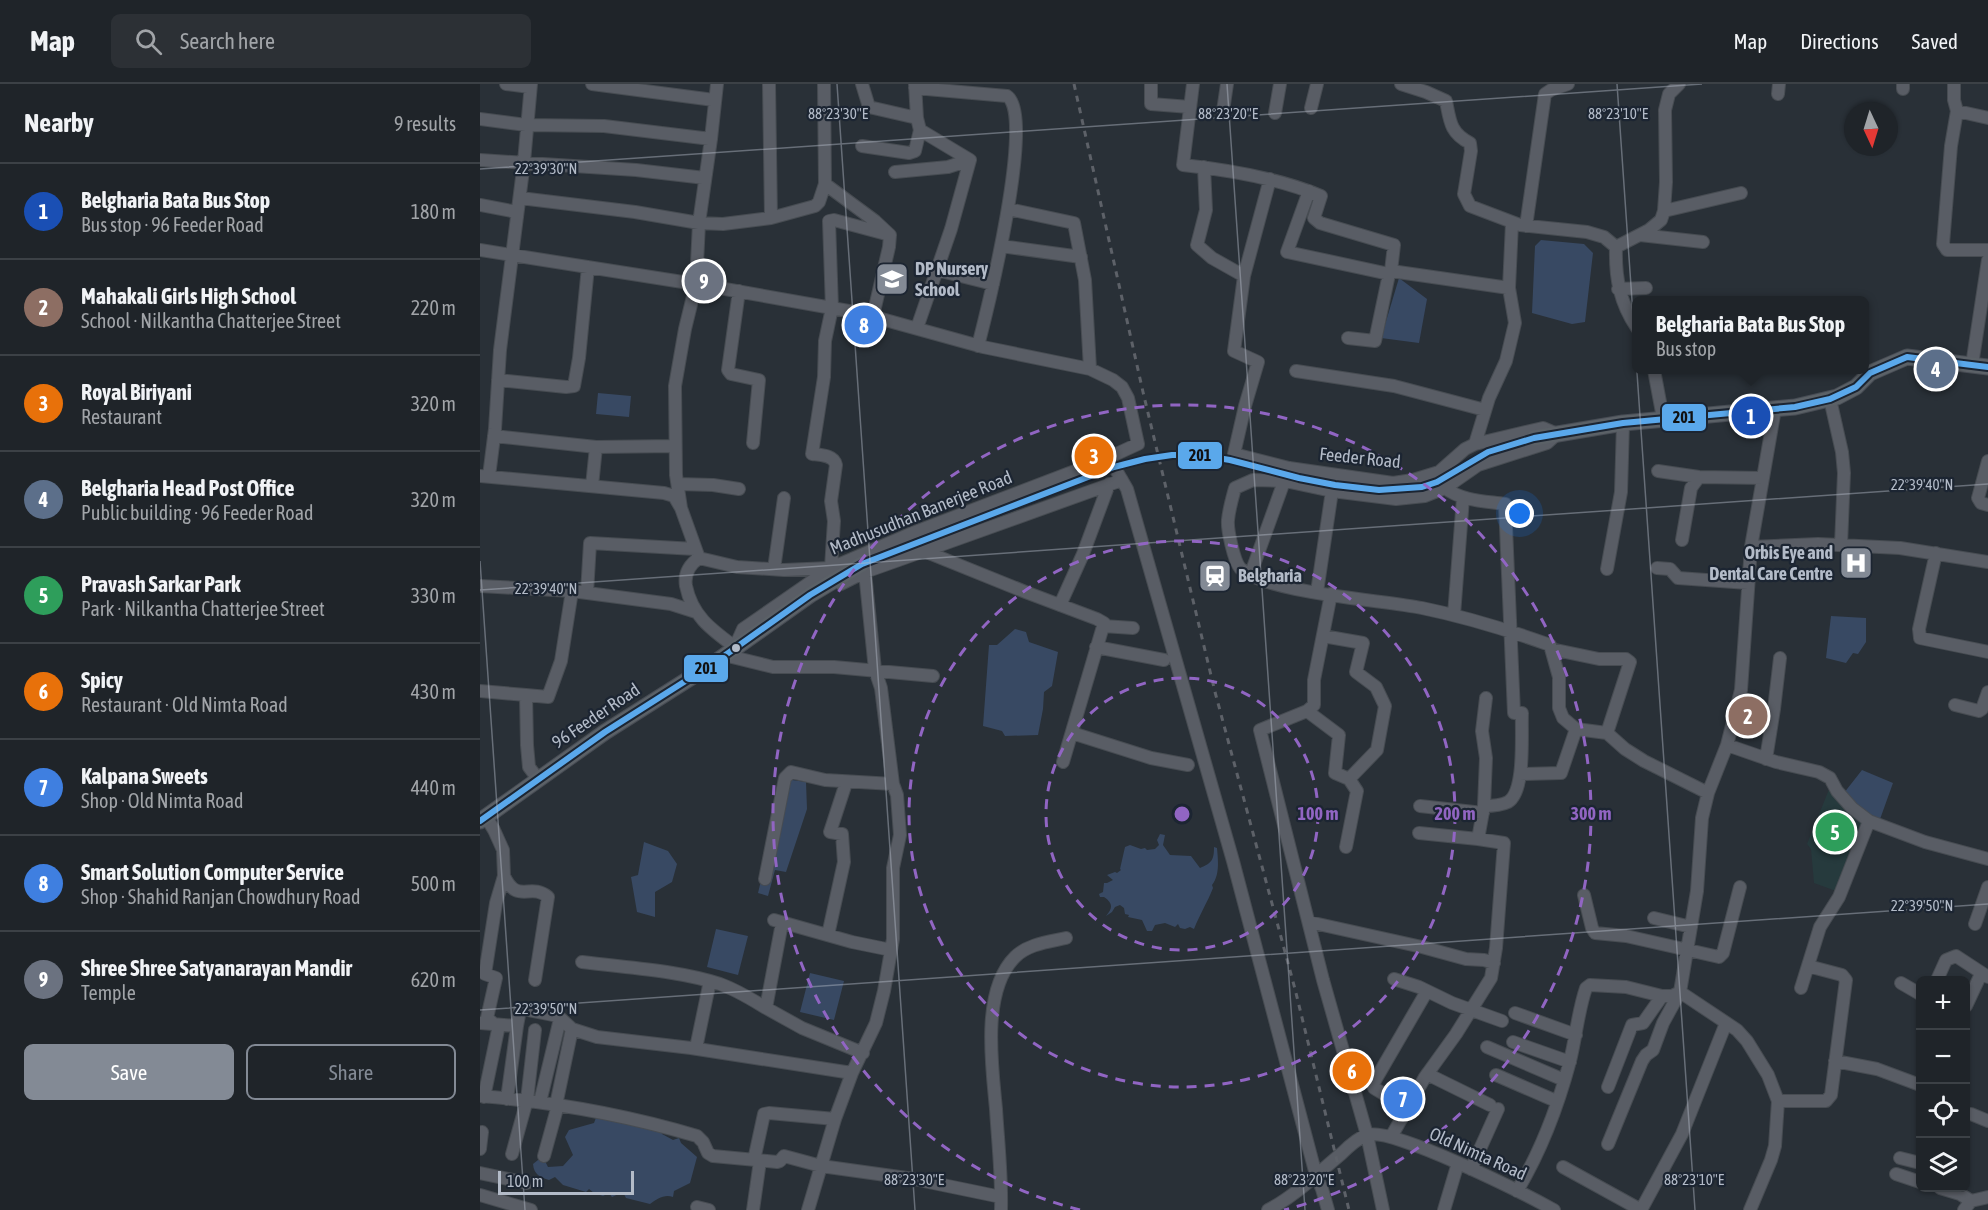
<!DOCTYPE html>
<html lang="en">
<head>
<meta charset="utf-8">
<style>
  :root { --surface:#1f2429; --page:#2c3035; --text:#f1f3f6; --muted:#a1a4a8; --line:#3c4146; --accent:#838a95 }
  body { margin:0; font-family:"Asap Condensed",sans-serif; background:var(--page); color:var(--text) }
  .controls { position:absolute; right:18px; bottom:18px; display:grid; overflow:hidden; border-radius:9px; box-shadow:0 2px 4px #0004 }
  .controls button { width:54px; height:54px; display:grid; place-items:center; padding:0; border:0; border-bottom:2px solid var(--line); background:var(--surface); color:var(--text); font:30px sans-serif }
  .compass { position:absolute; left:1364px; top:18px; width:54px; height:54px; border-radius:50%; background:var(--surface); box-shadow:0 2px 4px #0004; rotate:176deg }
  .scale { position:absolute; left:18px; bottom:15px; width:136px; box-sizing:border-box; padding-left:6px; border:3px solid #b3bbc8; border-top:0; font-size:16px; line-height:21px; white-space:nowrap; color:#b3bbc8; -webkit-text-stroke:4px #1c2532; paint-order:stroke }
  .you { position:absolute; left:1040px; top:430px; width:21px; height:21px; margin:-15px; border:4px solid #fff; border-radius:50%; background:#1a73e8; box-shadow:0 0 0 9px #1a73e833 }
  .badge { display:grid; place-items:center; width:39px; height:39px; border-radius:50%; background:var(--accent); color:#fff; font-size:20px; font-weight:700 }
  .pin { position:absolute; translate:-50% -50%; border:3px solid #fff; box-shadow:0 2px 6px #0006 }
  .popup { position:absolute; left:1152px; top:212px; width:237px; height:78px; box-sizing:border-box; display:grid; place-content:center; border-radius:9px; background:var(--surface); filter:drop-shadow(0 2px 4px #0005); font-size:20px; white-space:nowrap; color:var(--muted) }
  .popup b { font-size:22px; color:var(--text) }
  .popup::after { content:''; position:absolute; left:50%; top:100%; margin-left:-12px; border:12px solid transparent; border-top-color:var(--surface) }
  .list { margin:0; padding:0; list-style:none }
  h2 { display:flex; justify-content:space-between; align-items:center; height:78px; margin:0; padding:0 24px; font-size:26px }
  h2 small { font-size:20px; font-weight:400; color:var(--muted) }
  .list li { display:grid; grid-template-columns:39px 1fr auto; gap:18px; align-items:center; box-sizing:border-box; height:96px; padding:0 24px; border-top:2px solid var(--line) }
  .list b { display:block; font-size:22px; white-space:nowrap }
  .list p { margin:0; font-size:20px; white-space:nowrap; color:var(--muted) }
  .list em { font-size:20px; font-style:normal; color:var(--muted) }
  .actions { display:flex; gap:12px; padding:18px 24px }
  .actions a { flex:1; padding:14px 0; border:2px solid var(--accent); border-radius:9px; text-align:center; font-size:21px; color:var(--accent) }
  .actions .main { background:var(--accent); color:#fff }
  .icon { flex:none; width:33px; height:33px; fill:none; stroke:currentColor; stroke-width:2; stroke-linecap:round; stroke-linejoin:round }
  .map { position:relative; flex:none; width:1508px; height:1126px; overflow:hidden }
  header { display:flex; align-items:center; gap:36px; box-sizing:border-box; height:84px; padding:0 30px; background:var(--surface); border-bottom:2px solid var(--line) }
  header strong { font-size:28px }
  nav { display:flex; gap:33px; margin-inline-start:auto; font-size:21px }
  .search { width:420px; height:54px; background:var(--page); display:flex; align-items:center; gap:15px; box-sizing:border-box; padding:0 21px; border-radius:9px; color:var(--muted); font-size:22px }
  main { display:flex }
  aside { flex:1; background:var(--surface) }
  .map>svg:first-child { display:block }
  .green { fill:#263a3d }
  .water { fill:#384963 }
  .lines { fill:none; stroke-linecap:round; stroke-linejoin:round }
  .minor-casing { stroke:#474c52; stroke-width:14 }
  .major-casing { stroke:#474c54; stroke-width:17 }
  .minor { stroke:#595d65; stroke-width:12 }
  .major { stroke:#5b6167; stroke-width:15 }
  .rail { stroke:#5d6168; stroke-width:3; stroke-dasharray:6 6; stroke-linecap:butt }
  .bus-1-casing { stroke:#1c2532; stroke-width:10 }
  .bus-1 { stroke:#5aa8eb; stroke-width:6 }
  .ticks { fill:none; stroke:#b3bbc8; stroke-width:1.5; stroke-opacity:0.45 }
  .ring { fill:none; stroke:#9165c3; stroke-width:3; stroke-dasharray:10 8 }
  .bus-dot { fill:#b3bbc8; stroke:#1c2532; stroke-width:2 }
  .labels { text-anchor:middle; stroke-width:4.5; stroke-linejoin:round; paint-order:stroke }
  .poi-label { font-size:18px; font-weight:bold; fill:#b3bbc8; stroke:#1c2532; text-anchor:start }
  .street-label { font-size:18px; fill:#b3bbc8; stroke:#1c2532 }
  .ticks-label { font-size:15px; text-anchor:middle; fill:#b3bbc8; stroke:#1c2532; stroke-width:4.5; stroke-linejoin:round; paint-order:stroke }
  .centre { fill:#9165c3; stroke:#1c2532; stroke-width:3 }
  .ring-label { font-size:18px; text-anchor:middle; font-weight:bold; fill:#9165c3; stroke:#1c2532; stroke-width:4.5; stroke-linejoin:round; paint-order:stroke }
  .line-badge { stroke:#1c2532; stroke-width:2 }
  .pale-badge-label { font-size:16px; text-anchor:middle; font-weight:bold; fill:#111 }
</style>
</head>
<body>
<header>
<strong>Map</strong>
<div class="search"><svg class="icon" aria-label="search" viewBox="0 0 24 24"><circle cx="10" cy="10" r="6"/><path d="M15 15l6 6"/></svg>Search here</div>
<nav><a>Map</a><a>Directions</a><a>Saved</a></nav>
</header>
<main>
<aside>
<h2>Nearby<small>9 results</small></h2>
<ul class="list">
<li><span class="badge" style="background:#1a4fb4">1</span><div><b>Belgharia Bata Bus Stop</b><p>Bus stop · 96 Feeder Road</p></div><em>180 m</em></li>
<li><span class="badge" style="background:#8d6e63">2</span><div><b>Mahakali Girls High School</b><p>School · Nilkantha Chatterjee Street</p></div><em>220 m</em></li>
<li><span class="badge" style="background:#e8710a">3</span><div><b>Royal Biriyani</b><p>Restaurant</p></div><em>320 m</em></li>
<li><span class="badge" style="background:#5c6f8a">4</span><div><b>Belgharia Head Post Office</b><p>Public building · 96 Feeder Road</p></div><em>320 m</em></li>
<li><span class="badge" style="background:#2e9e5b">5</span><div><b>Pravash Sarkar Park</b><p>Park · Nilkantha Chatterjee Street</p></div><em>330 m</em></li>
<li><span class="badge" style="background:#e8710a">6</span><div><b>Spicy</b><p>Restaurant · Old Nimta Road</p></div><em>430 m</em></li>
<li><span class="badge" style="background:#3f7fe0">7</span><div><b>Kalpana Sweets</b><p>Shop · Old Nimta Road</p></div><em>440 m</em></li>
<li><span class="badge" style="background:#3f7fe0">8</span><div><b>Smart Solution Computer Service</b><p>Shop · Shahid Ranjan Chowdhury Road</p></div><em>500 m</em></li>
<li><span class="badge" style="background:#6b7280">9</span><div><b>Shree Shree Satyanarayan Mandir</b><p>Temple</p></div><em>620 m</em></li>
</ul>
<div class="actions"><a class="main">Save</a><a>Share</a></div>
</aside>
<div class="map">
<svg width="1508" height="1126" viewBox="0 0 1508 1126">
  <rect width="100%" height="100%" fill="#293037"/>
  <path class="green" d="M1350,703L1384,736L1356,807L1334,799L1331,765L1327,760Z"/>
  <path class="water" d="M1061,156L1104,160L1113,169L1105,238L1092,240L1052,229L1055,162Z
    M919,194L947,215L939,259L901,254Z
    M118,309L151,312L149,333L116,330Z
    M1351,532L1386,534V558L1378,570L1373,569L1366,579L1346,574Z
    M535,545L546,548L549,558L578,568L572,602L564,608L563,625L558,651L525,652L522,647L503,642L509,561H517Z
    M1382,686L1413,699L1399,738L1360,714Z
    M305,695L326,698L327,725L306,788L295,786L288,812L278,809Z
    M680,750L685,751L683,761L690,771L711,772L720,784C732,779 734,776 734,763L737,764C738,776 740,791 732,801L733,804C727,819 720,830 714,845L710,843L705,845L700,844L698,840L695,843L685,839L675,841L672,847H667L662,836L648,833L649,831L645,830L644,824L640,821L635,823L632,828L626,832C633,824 633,819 624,813H620L619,810L623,808L624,799H627L633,796L627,791L635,788L637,789L641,786L640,785L645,763L650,761L661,765L665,764L667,766L675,765L679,761L677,756Z
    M164,758L188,767L197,780L192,798L175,808V833L157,828L151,793L158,791Z
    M236,845L268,852L258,891L227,883Z
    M330,889L364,897L354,936L320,928Z
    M117,1031L180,1043L182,1050L193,1056L199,1054L201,1059L217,1073L210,1099L194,1107L193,1113C184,1110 177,1115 170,1120L146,1114L143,1108L132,1113L129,1109L123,1112L114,1109L109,1105L106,1108L83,1101L75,1093L69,1096C60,1093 54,1091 53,1080L58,1076L65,1077L68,1083L83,1082L93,1071L85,1053L89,1046L114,1039Z"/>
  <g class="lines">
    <defs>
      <path id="minor" d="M26,0L50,3
        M112,0L234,16
        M289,0L291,134
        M344,0L345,100L395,137L410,151L409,163L393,232
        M382,0L389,23L437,34
        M435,0L437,34L440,46L490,76L471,145L437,244
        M671,0V20L710,23
        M713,0L703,81C750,86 798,94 841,112L834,134L840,139L914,161L911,187L1029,204
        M921,0L946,8L966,17C970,37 970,49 990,59L991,67L984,110L990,122L1040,141L1107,148L1124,153L1136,163
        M1474,0V16L1477,27
        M435,4L527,12C556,31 507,227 498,262
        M1423,5V0
        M1298,10L1299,0
        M831,24L837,0
        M743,27L747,0
        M795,29L800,0
        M1508,34L1477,27L1471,62L1463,160L1467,166H1508
        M0,35L46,41L124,42L231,55
        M382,62L429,69L435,67L440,46
        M0,76L156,86L225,94
        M724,83L726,126L717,161L732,174L764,192L754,267L778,278L765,322L754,370L809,384L913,399L933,396L959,388L985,365L995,360L1063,344L1077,350L1067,359L998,381L965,404C982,417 1004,417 1025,420L1034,629H1042C1041,649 1046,707 1028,718C1022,721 1012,722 1004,722L998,755L1024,759L1016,864L1011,894L976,950L945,993L911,1053
        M415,88L468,83L490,76
        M829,107L807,168L909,190
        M40,114L155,128L219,139L243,140L291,134L335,122L339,118L345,100
        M0,121L37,128
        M528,125L594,139L605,196L610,285
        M1184,127L1261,109
        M1046,142L1065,10L1071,6L1088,0
        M1160,151L1223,158
        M521,162L601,173
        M1136,163L1169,146L1181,136L1184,127L1186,98L1185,26L1189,10L1199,0
        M1136,163C1135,194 1140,219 1157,244
        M0,166L228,202L380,229L503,263L610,285L633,296L642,303L648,314L658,360L621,377L435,448L351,484L263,545L255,563
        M457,186L513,200
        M764,192L790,95
        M1138,205L1166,204
        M259,207L248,286L251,290L279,296L273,359
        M868,254L895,257L909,190L911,187
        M1492,281L1508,176
        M1174,286L1183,334
        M816,287L914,302L1005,326
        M18,296L86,303L94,302L99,274L108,183
        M1350,315L1362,368L1364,389L1361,461
        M14,352L116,363L195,362
        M995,360L1009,314L1026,277L1035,239L1029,204L1032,139
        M629,374L647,405L753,777L836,1091L842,1105L848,1126
        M1508,377L1498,414L1501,419L1508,421
        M1178,387L1219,393L1283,394
        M0,392L184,409L194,412L201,424L219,474C209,481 204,490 206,502C212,532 232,546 255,563
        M9,392L15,345L20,266L44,78L51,0
        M962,396L965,404L945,412L916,415L852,407L805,397L773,396L755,404C752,415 749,425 748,436C747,445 754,477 760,484C785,509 903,516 942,524C986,533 1028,546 1070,561L1079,593V624L1083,634L1096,645L1127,649L1145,665L1164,677L1228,709
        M198,400L233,401L259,405
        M112,402L116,363
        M201,424L196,391L195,302L205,245L216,200L219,139L231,55L237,0
        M1202,456L1211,404L1219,393
        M1271,463L1338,460L1420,464L1508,478
        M444,467L548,509L617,535L624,539L583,678
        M1456,469L1439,545L1440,554L1508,568
        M219,474L257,483L304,486L350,484
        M351,484L354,437L351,417L356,381C354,371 341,371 332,370L344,293L345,257L352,224L349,137L354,136L410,151
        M1177,484L1190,485L1198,494L1268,499
        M294,485L304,414
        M1127,485L1141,408L1143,339
        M770,492L806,392
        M361,500L385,488L444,467L642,396
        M0,502L92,507
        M837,508L852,407
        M107,509L110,459L215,465
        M851,510L834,596V621L827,627L859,651L855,689L869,695
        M580,521L603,470L629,400
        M974,531L983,414
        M623,542L653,544
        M843,552L883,559L876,588L896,603L905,622L897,666L869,695L877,707L866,763
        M616,563L684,576
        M1071,565L1119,575H1146L1150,578L1127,649
        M244,571L293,583H354L453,592
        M0,607L46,611
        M1475,621L1499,627L1502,625L1508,608
        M827,627L780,646L843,896L887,1051L903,1126
        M592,649L671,674L708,681
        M1247,661L1296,678L1339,688L1350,694L1357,707L1372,724L1389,737L1445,758L1508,775
        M1286,675L1294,625L1300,574
        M1040,690L1081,689L1096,645
        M58,695L49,683L47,661L46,611L68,613L81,577L92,507L191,520L216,528
        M940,722L1003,729
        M1004,722L1006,674L1002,647L1006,614
        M6,733L14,746L23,766L24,792L16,819L5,890L16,894L7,934L14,940
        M939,749L998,755
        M24,792C38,821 50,798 68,813L55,896
        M285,795L305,694L311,688L345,696L413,700
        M1104,811L1112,844L1115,849L1146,852L1239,873L1243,869L1260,803
        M1174,834L1211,843
        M294,836L372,858L411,866
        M829,838L942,863L986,875L1004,876L1014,879
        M302,839L286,924L322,944L383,969
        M1495,840L1508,803
        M348,851L364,778L362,750L350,748L366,699
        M102,878C148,884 196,886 240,900C257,906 271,915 286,924
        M914,895L939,903L972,919L1022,937
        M1457,896L1466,876L1476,872L1508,893
        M1421,899L1440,910
        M1321,904L1340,843L1359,813L1389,737
        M1486,922L1501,890
        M1035,929L1096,951
        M0,939L37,942L40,926L43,925L78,932L92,945L117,953L211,964L372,989
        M1033,958L1090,978
        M1007,963L1084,996
        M216,964L230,897
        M1355,977L1397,985L1440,1001
        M947,990L1010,1021
        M1016,991L1076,1017
        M1128,1003L1152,941L1163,939L1182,912
        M0,1012C74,1018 146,1031 217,1052L223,1058L228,1069L233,1072L297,1078L300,1077L304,1072L341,1082L434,1095L521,1113
        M4,1013L19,941
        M27,1015L37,942
        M1298,1017H1346L1351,1011L1366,896L1362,891L1328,882
        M60,1018L80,935
        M76,1021L92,945
        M927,1024L894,1004L893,1000L947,907
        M1491,1030L1508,1037
        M1128,1060L1162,977L1166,971L1173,966L1183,939L1200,908
        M0,1065L2,1048
        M32,1070L47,1016L55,946
        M64,1072L78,1021
        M1420,1074L1440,1079
        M274,1076L284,1030L289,1029L355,1035
        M1083,1083L1161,1126
        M991,1085L1018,1025
        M0,1089L47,1099
        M1416,1090L1440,1098
        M1460,1104L1480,1110L1491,1117
        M1037,1107C1061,1067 1078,1022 1090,977C1096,953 1098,927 1106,904L1110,901L1146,903L1182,912H1192L1200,908
        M0,1111L51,1126
        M217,1123L229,1126
        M273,1126L280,1077
        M328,1126L355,1035L372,989L396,939L404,907L413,855V784L420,751L417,711L413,700L401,604L395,586L385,488
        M521,1126C522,1092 518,1058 516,1025C512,982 501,907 535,873C548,860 568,858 586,854
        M788,1126C815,1112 838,1089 861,1070C868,1063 878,1054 887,1051C911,1042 1047,1111 1074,1126
        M964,1126L978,1079
        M1161,1126L1202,1050L1246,939
        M1270,1126L1291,1076L1295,1062L1298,1017L1288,991L1267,957L1257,946L1200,908L1217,807L1222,734L1228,709L1247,661L1261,606L1271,463L1295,325
        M1484,1126L1491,1117L1508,1113"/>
      <path id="major" d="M1054,354L1143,339L1315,323L1357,313L1376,303L1390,289L1427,273L1508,283
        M0,737L125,648L237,577L330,511L382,480"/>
    </defs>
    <use href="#minor" class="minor-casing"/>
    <use href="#major" class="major-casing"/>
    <use href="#minor" class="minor"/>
    <use href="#major" class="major"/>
    <path class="rail" d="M594,0L663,308L735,608L815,905L869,1126"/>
    <defs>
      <path id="bus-1" d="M0,737L125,648L237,577L330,511L382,480L634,383L665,375L692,371H719L750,376L819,394L855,401L899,406L942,403L957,398L1008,368L1054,354L1143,339L1315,323L1350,315L1376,303L1390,289L1427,273L1508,283"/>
    </defs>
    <use href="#bus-1" class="bus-1-casing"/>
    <use href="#bus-1" class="bus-1"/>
  </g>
  <path class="ticks" d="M357,0L435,1126M747,0L825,1126M1137,0L1215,1126M0,85L1222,0M0,477L45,1126M0,506L1508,400M0,926L1508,820"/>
  <g class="ring">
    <circle cx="702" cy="730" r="136"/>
    <circle cx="702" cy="730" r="273"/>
    <path d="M600 1126A409 409 0 1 1 804 1126"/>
  </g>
  <defs>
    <symbol id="school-square" viewBox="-11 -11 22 22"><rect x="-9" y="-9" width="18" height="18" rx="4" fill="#838a95" stroke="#1c2532"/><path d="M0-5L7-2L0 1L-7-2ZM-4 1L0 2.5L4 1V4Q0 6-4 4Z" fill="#fff"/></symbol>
    <symbol id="hospital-square" viewBox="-11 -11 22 22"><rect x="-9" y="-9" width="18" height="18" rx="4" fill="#838a95" stroke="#1c2532"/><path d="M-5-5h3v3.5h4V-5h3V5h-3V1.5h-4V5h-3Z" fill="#fff"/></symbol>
    <symbol id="station-square" viewBox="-11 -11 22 22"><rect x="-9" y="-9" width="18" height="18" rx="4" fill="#838a95" stroke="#1c2532"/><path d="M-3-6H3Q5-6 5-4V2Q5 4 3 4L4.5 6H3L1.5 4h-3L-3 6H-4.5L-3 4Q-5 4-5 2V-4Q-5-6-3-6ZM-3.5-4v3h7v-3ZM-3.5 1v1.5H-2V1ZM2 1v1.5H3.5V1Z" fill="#fff"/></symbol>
  </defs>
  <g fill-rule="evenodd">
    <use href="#school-square" x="393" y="176" width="38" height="38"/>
    <use href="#hospital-square" x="1357" y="460" width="38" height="38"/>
    <use href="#station-square" x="716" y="473" width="38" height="38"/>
  </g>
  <circle class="bus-dot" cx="256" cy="564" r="5"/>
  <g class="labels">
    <g class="poi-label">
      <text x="435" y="191">DP Nursery<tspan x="435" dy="21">School</tspan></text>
      <text x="1353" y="475" text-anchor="end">Orbis Eye and<tspan x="1353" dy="21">Dental Care Centre</tspan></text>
      <text x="758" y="498">Belgharia</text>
    </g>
    <g class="street-label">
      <text transform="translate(880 374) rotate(6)" y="6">Feeder Road</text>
      <text transform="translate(441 429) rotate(-22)" y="6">Madhusudhan Banerjee Road</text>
      <text transform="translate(116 632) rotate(-34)" y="6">96 Feeder Road</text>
      <text transform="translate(998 1070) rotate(24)" y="6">Old Nimta Road</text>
    </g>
  </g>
  <g class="ticks-label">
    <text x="358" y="35">88°23'30"E</text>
    <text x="748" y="35">88°23'20"E</text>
    <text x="1138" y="35">88°23'10"E</text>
    <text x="66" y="90">22°39'30"N</text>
    <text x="1442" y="406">22°39'40"N</text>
    <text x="66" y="510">22°39'40"N</text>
    <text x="1442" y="827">22°39'50"N</text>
    <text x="66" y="930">22°39'50"N</text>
    <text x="434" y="1101">88°23'30"E</text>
    <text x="824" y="1101">88°23'20"E</text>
    <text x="1214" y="1101">88°23'10"E</text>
  </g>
  <circle cx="702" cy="730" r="9" class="centre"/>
  <g class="ring-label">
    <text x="838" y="736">100 m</text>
    <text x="975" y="736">200 m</text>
    <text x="1111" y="736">300 m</text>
  </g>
  <g class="line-badge">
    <rect x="1181" y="319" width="46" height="29" rx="6" fill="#5aa8eb"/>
    <rect x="697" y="357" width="46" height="29" rx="6" fill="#5aa8eb"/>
    <rect x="203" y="570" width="46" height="29" rx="6" fill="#5aa8eb"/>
  </g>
  <g class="pale-badge-label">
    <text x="1204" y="339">201</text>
    <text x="720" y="377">201</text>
    <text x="226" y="590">201</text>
  </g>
</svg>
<div class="controls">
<button>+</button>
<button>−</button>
<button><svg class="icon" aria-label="locate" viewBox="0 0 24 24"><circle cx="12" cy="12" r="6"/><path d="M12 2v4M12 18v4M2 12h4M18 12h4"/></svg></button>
<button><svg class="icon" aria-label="layers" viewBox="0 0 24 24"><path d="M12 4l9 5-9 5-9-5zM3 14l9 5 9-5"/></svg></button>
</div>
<svg class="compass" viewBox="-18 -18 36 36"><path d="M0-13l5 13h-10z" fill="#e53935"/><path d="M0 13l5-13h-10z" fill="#a1a4a8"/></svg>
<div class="scale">100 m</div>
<div class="you"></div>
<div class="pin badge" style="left:1271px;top:332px;background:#1a4fb4">1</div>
<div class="popup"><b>Belgharia Bata Bus Stop</b>Bus stop</div>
<div class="pin badge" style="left:1268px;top:632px;background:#8d6e63">2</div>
<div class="pin badge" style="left:614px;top:372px;background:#e8710a">3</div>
<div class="pin badge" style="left:1456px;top:285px;background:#5c6f8a">4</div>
<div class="pin badge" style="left:1355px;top:748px;background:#2e9e5b">5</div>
<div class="pin badge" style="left:872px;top:987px;background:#e8710a">6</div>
<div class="pin badge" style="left:923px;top:1015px;background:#3f7fe0">7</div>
<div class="pin badge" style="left:384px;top:241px;background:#3f7fe0">8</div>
<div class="pin badge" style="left:224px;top:197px;background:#6b7280">9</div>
</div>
</main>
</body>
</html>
